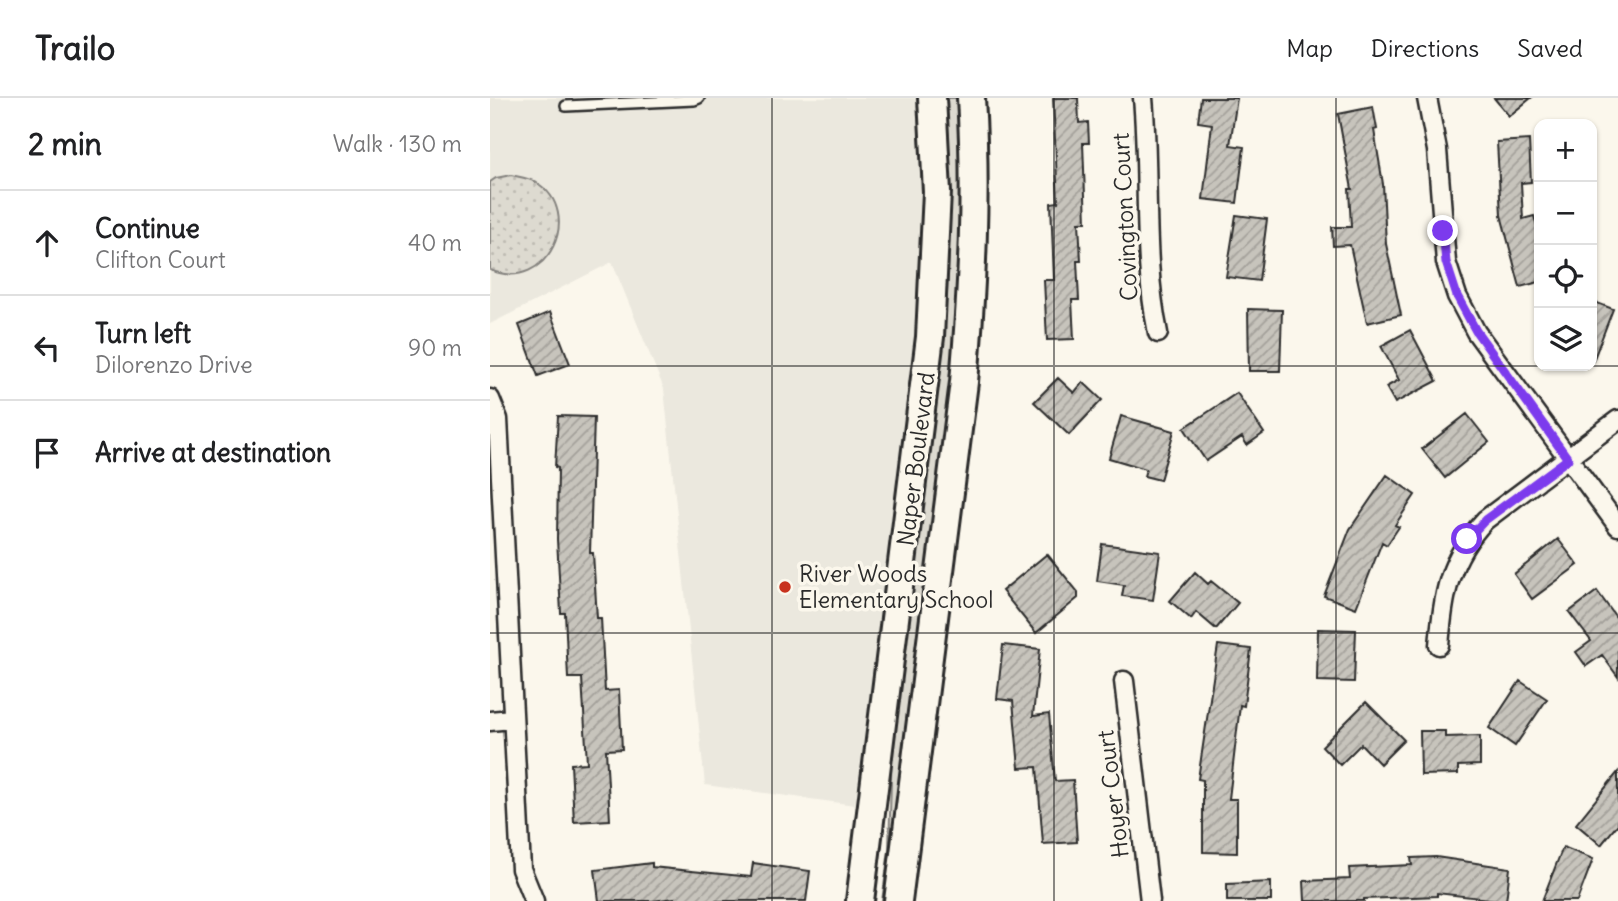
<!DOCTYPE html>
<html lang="en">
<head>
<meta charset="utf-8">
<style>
  :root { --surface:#fff; --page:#f6f6f6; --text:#202124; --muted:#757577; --line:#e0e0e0 }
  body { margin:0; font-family:Delius,sans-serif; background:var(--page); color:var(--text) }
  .controls { position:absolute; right:21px; top:21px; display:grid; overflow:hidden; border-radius:14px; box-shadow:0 2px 5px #0004 }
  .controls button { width:63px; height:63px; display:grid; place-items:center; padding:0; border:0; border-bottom:2px solid var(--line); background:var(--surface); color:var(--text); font:35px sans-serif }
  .stop { position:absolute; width:21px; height:21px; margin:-16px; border:5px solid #7c3aed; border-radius:50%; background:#fff }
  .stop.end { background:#7c3aed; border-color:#fff; box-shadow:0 2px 7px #0008 }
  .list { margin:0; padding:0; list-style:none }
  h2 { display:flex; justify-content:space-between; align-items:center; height:91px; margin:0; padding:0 28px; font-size:30px }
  h2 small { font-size:23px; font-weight:400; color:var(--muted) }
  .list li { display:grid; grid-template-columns:46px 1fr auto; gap:21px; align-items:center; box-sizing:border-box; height:105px; padding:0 28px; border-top:2px solid var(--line) }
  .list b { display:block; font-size:26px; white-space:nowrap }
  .list p { margin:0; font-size:23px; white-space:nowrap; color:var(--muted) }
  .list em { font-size:23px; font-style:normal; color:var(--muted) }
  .icon { flex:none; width:38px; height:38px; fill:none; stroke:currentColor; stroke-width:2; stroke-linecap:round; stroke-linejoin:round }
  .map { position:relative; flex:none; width:1128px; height:803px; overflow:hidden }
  header { display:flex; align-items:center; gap:42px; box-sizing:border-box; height:98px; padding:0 35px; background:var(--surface); border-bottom:2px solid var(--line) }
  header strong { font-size:33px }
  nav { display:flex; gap:38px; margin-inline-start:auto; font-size:24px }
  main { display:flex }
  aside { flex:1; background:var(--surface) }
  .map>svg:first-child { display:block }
  .built { fill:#ebe8de }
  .green { fill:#dddad0; stroke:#84827e; stroke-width:2 }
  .park { fill:url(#park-dots); stroke:#84827e; stroke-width:2 }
  .building { fill:url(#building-hatch); stroke:#2b2b2b; stroke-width:2 }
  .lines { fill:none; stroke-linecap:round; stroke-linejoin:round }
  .lane-casing { stroke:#2b2b2b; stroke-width:14 }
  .street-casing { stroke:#2b2b2b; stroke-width:23 }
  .secondary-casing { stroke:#2b2b2b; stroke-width:32 }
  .lane { stroke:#fbf7ec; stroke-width:9 }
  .street { stroke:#fbf7ec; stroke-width:18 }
  .secondary { stroke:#fbf7ec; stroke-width:26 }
  .route { stroke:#7c3aed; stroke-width:9 }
  .grid { fill:none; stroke:#2b2b2b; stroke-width:2; stroke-opacity:0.55 }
  .poi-dot { fill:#c8321e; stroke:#fbf7ec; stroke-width:2.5 }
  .labels { text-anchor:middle; stroke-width:7; stroke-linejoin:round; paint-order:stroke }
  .street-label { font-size:23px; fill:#2b2b2b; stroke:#fbf7ec }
  .poi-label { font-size:23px; fill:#2b2b2b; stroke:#fbf7ec; text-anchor:start }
</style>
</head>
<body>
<header>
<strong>Trailo</strong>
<nav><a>Map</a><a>Directions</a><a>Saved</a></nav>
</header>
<main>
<aside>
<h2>2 min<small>Walk · 130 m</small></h2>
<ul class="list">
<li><svg class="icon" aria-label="ahead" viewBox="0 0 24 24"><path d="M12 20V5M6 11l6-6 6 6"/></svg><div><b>Continue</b><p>Clifton Court</p></div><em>40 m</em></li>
<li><svg class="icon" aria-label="left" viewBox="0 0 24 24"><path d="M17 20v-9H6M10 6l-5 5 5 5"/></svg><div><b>Turn left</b><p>Dilorenzo Drive</p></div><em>90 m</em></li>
<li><svg class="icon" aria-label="arrive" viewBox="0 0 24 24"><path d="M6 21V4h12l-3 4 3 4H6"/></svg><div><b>Arrive at destination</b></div></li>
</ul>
</aside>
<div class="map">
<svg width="1128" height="803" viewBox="0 0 1128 803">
  <defs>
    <pattern id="park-dots" width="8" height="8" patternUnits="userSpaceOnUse" patternTransform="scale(1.75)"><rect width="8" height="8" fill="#dddad0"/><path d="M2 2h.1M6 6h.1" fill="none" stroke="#bebbb3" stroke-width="1.8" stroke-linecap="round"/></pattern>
    <pattern id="building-hatch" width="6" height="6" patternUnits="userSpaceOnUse" patternTransform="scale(1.75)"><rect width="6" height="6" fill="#c7c4bc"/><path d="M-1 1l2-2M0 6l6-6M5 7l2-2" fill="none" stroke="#a29f99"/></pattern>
  </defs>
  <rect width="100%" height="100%" fill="#fbf7ec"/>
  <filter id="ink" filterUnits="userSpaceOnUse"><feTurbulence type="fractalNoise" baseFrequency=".0143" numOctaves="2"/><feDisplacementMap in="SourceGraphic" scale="14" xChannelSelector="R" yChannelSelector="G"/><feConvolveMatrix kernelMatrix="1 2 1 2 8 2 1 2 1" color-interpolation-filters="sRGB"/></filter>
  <g filter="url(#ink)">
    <path class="built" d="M0,0H430L434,41L435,135L429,228L365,707L215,687L174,291L122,164L0,226Z"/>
    <path class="green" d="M455,0H470L472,207L399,803H392L399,752L402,647L457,195C461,131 462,65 455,0Z"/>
    <path class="park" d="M21,77C30,79 40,80 47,85C94,114 59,196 0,172V84L6,80Z"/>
    <path class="building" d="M563,0H588L589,25L598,24L599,45H593L596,124H589L591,163H587L589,202H582L584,241L557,242L554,182H564L561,105L568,104Z
      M711,0H747L740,47L754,49L747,105L713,101L722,26L708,24Z
      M1004,0H1041L1019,18Z
      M883,9L887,31L884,32L893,86L896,146L911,217L877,225L860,147L843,148L842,129H861L859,91H862L848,16Z
      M1039,42L1041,84L1031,85L1033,121L1044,118L1049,135V184L1030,189L1011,117L1007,44Z
      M746,117L777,121L769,183L736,179Z
      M1102,203L1123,211L1103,263H1102Z
      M758,211L792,212L790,273H759Z
      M60,214L80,266L48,278L29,227Z
      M920,232L947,283L905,305L896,289L909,282L891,248Z
      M568,280L584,295L593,284L612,302L579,337L544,304Z
      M747,295L774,335L757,347L752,339L716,363L694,330Z
      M977,316L999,344L955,380L932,351Z
      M68,318L104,319L100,455H103L107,520H111L115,593L129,592L132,651L116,652L120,722L84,724L81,666L97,665L92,580H78L75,515H71L67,441L68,370L65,369Z
      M631,318L684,333L670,382L654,378L656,371L619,360Z
      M897,377L925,397L905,427L909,429L897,447L892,444L866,510L834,498L860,431Z
      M1068,441L1088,467L1042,501L1024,476Z
      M612,446L670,454L663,502L632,498L634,487L607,483Z
      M557,456L588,494V500L546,535L512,493Z
      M705,474L718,486L721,483L748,505L726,531L706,514L701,521L680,503Z
      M1107,493L1128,522V579L1112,557L1096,568L1086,554L1101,543L1079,514Z
      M828,531L866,532L864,584L827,583Z
      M513,547L550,551L543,618L559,616L565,683L583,682L587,744L553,746L547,669L529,670L523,603L507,601Z
      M728,547L761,551L754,608L750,607L739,701H747V755L713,754V682L708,681Z
      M1030,583L1057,601L1025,648L999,630Z
      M876,604L914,642L890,666L871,646L850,667L832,648Z
      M930,633H955V639L990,638V667L968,668V676L931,677Z
      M1128,674V726L1111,747L1086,726Z
      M1073,749L1103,761L1087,803H1052Z
      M946,759L1020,770L1016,803L947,795V798L874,801V803H815L814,783L860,781L859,770L922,767L921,760Z
      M162,765V769L261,779L263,765L320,773L316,803H185V800L163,803H109L105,772Z
      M781,784V803H737V786Z"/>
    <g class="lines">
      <defs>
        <path id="lane" d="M76,8L204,2L209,0"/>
        <path id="street" d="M653,0C660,78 652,158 668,235
          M937,0L947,52L956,164L967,198L986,234L1128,428
          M0,301L8,321L31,771L44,803
          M949,547C954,495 958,462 995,422L1128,322
          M634,583L660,803
          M0,623L22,621"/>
        <path id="secondary" d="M370,803L440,239L447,94L442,0
          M408,803L474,284C482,189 487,95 481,0"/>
      </defs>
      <use href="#lane" class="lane-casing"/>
      <use href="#street" class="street-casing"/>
      <use href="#secondary" class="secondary-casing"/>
      <use href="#lane" class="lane"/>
      <use href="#street" class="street"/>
      <use href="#secondary" class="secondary"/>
    </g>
  </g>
  <g class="lines" filter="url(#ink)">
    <path class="route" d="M953,133L956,164L967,198L986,233L1078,361L995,422L977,441"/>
  </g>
  <path class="grid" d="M282,0V803M564,0V803M846,0V803M0,268H1049M1102,268H1128M0,535H1128"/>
  <circle class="poi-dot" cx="295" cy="489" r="7"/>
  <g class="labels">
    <g class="street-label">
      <text transform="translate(635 119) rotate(-93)" y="8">Covington Court</text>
      <text transform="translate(426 361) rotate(-83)" y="8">Naper Boulevard</text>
      <text transform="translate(623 696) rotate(-97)" y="8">Hoyer Court</text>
    </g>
    <g class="poi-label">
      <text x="309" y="484">River Woods<tspan x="309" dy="26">Elementary School</tspan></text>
    </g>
  </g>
</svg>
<div class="controls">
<button>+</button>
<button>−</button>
<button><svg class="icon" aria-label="locate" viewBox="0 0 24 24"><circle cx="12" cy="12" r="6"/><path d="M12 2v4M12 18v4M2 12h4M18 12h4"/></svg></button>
<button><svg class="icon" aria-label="layers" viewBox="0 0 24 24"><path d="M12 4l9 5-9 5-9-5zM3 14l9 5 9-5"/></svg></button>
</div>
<div class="stop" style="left:977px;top:441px"></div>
<div class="stop end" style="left:953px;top:133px"></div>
</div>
</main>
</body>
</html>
